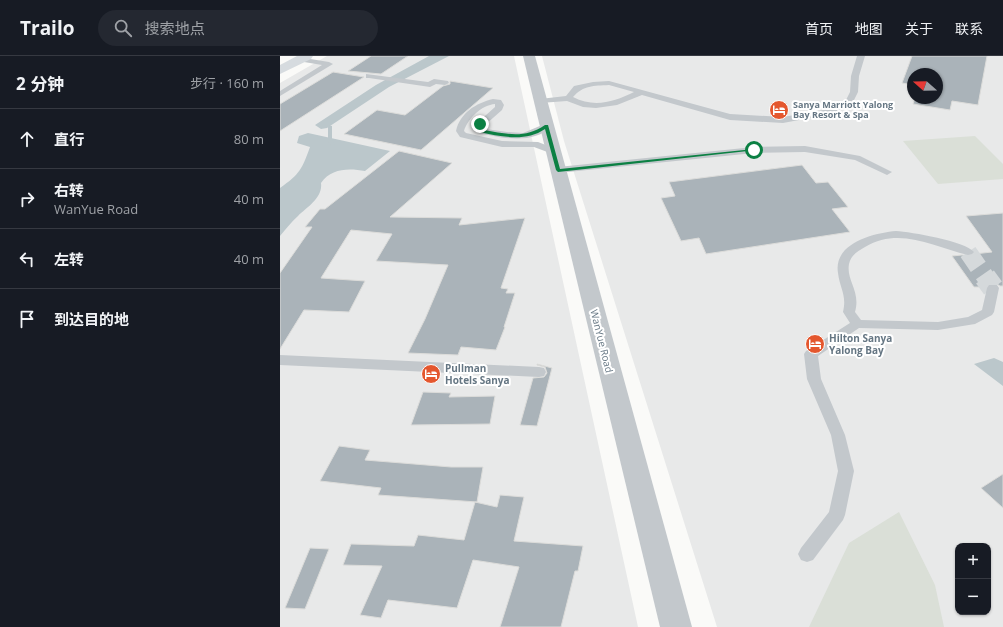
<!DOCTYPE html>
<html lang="zh">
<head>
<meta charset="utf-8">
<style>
  :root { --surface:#171b24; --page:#242831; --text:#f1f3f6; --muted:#9ea1a6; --line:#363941 }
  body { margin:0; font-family:"Open Sans","Noto Sans SC",sans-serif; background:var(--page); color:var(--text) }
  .controls { position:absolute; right:12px; bottom:12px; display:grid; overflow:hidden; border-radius:8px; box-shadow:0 1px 3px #0004 }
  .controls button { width:36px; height:36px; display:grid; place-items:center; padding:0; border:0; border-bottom:1px solid var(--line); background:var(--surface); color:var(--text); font:20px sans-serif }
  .compass { position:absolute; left:627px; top:12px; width:36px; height:36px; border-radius:50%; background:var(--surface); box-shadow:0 1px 3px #0004; rotate:290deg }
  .stop { position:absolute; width:12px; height:12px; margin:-9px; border:3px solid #0b8043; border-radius:50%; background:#fff }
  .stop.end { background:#0b8043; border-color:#fff; box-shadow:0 1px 4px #0008 }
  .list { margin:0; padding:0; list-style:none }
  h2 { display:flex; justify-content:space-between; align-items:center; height:52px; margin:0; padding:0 16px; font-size:17px }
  h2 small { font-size:13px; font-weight:400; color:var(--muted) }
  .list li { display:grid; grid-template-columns:26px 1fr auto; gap:12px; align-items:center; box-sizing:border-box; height:60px; padding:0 16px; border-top:1px solid var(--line) }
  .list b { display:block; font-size:15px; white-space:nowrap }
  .list p { margin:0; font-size:13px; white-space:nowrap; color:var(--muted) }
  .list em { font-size:13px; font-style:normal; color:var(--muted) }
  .icon { flex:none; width:22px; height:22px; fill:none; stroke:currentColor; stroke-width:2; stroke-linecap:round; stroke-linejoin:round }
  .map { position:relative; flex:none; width:723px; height:571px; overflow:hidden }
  header { display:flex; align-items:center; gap:24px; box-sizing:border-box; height:56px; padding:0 20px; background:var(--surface); border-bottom:1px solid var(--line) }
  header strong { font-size:19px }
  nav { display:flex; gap:22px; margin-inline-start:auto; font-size:14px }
  .search { width:280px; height:36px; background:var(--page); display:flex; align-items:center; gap:10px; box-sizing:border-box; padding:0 14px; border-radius:22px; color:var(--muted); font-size:15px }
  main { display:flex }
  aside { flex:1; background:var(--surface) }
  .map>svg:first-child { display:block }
  .built { fill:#e8e9e9; fill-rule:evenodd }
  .green { fill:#dadfd7 }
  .water { fill:#bbc7cb }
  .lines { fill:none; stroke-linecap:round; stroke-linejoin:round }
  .stream { fill:#bbc7cb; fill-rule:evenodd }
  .building { fill:#aab3b9; stroke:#dcdcda }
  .street-tunnel-far1 { stroke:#d5d9db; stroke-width:18; stroke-dasharray:18 9; stroke-linecap:butt }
  .street-tunnel { stroke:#d5d9db; stroke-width:22; stroke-dasharray:22 11; stroke-linecap:butt }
  .lane { fill:#c3c8cc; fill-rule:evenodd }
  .street { fill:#c3c8cc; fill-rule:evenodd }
  .secondary { fill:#d6dbdf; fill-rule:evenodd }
  .route { fill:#0b8043 }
  .labels { text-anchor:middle; stroke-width:4; stroke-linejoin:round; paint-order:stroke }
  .far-poi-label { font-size:9px; font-weight:bold; fill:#657683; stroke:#fff; text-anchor:start }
  .poi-label { font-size:10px; font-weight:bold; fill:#657683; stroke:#fff; text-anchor:start }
  .street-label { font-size:10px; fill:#657683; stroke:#fff }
</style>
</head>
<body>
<header>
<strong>Trailo</strong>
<div class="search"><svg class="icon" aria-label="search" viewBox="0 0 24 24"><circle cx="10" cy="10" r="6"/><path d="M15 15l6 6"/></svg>搜索地点</div>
<nav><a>首页</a><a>地图</a><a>关于</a><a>联系</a></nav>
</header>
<main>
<aside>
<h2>2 分钟<small>步行 · 160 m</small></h2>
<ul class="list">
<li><svg class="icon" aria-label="ahead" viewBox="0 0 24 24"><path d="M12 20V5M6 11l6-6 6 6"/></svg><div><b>直行</b></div><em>80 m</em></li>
<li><svg class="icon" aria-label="right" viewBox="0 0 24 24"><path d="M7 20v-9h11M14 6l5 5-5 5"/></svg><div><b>右转</b><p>WanYue Road</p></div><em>40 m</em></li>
<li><svg class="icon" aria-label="left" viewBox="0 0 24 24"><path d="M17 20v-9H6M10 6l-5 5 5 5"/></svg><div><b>左转</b></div><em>40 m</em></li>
<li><svg class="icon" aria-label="arrive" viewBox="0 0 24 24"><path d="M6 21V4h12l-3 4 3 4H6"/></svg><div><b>到达目的地</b></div></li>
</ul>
</aside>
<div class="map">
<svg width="723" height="571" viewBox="0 0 723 571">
  <rect width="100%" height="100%" fill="#fafaf8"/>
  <path class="built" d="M47,0H234L358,571H0V27Z
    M262,0H723V571H437L284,85ZM633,18H657V42H633ZM678,490H708V556H678Z"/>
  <path class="green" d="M695,80L723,108V123L658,128L623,85Z
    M619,456L655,529L664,571H529L569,487Z"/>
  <path class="water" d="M149,0H169L109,31L47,72L41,73L35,69L96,29Z
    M28,77L110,95L85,115C69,112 51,112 41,127C43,142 27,151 18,160C11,166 6,173 0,180V132C20,118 22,113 30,91L17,87L19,80Z
    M714,302L723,306V330L694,308Z"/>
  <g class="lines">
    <path class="stream" d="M48,69L52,70V84L55,90V91H51L48,84Z"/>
  </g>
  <path class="building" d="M91,0H128L101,18L68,15Z
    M632,0H707L698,49L672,45L670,54L633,48L635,42H657V18H633V29L622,27Z
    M53,16L84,21L0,75V48Z
    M170,25L213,32L141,94L64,78L97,54L125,59L163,30L170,28Z
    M119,95L172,107L110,161L182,162L179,169L245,162L221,232L228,233L226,237H235L224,271H225L216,294L181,291L178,299L128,297L145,263L168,209L96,205L112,178L71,174L41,222L85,225L69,256L24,254L0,293V217L32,171H25L40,153H45Z
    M522,109L536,127L548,126L568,151L552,153L570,176L426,198L419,182L401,185L381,142L395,140L389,126Z
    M723,157V230H720L717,228H709L706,231H694L672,200L682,199L688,200L694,198L712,196L686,160Z
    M257,308L272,312L257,370L240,369L253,322L264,321L267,317L265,311L257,309Z
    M143,336L171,337L169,341L215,340L210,368L131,369Z
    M59,390L90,394L85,404L171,411H203L197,446L98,439L101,432L40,425Z
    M723,418V452L701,432Z
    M220,439L244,441L234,485L303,490L298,515H295L281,571H220L239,511L193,504L177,552L108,544L101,562L80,559L102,510L63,509L71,488L134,490L138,479L184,484L195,446L217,451Z
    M30,492L49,493L25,553L5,552Z"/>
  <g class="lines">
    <path class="street-tunnel-far1" d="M688,196L706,222"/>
    <path class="street-tunnel" d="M705,221L713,232"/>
    <path class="lane" d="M577,0H585L579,20L578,36L571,50L551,58L503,67L450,64L362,39L337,49L316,52L303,51L287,45L260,47L256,45L260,43L286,40L294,30L313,26L329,25L450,58L503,61L549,53L565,46L570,36L571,20ZM329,29L354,36C334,46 314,52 293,41C304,29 313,30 329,29Z
      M18,1L49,6L53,8L0,40V35L42,9L18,5Z
      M86,18L148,26L154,23L168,25L169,27L165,29L156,28L150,31L89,22H86Z
      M213,43L221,44L224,49L222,54L205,69L206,73L227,76L243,77L267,67L271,70C255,89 220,82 199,77L196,68L215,51V48C202,49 188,62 184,75L186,77L222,85L258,86L276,93L278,95L276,97H270L254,91H222L180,81L176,75C180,57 196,47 213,43Z
      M525,90L580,100L612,116L607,119L575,104L525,96L474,97L278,117L273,114L278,111L474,91Z
      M616,175C631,176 685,185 694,196L692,198L688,199C654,191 620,170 585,191C578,195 571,199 569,208C566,225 581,235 575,256L581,264L658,266L688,261L702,254L707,232L709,229H717L719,232L714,256L712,259L695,268L658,274L579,272L538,300L541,323L565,379L574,415L565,459L563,464L533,504L527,506L521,504L518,498L521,492L549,456L558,415L551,379L527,323L524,298L526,295L570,267L563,256C567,239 560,233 558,217C553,187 594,177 616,175Z
      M0,299L259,311L264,312L266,316L264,320L259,321L0,309Z"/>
    <path class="street" d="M243,0H255L412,571H380Z"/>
    <path class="secondary" d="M17,0H33L31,3L0,18V9Z"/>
  </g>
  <path class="route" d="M198,67H201L204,74C228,78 244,83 265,69H268L280,113L474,93L477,94L278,116L276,114L265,73C246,86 222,81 200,76Z"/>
  <defs>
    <symbol id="hotel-disc" viewBox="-11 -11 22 22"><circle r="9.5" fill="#e4572e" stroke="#fff"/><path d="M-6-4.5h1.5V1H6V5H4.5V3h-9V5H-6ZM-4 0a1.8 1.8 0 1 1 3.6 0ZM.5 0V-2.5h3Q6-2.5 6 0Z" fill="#fff"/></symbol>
  </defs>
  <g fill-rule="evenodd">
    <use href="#hotel-disc" x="488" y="43" width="22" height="22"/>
    <use href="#hotel-disc" x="524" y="277" width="22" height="22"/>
    <use href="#hotel-disc" x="140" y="307" width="22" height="22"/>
  </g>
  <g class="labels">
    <g class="far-poi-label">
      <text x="513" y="52">Sanya Marriott Yalong<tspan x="513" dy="10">Bay Resort &amp; Spa</tspan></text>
    </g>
    <g class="poi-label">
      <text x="549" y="286">Hilton Sanya<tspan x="549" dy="12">Yalong Bay</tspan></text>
      <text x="165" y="316">Pullman<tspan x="165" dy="12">Hotels Sanya</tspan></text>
    </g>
    <g class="street-label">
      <text transform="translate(322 285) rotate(76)" y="4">WanYue Road</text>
    </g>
  </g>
</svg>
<div class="controls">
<button>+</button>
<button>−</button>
</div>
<svg class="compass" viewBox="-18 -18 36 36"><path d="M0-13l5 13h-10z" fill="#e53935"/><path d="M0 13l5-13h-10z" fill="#9ea1a6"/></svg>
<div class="stop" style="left:474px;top:94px"></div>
<div class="stop end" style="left:200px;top:68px"></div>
</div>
</main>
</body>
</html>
